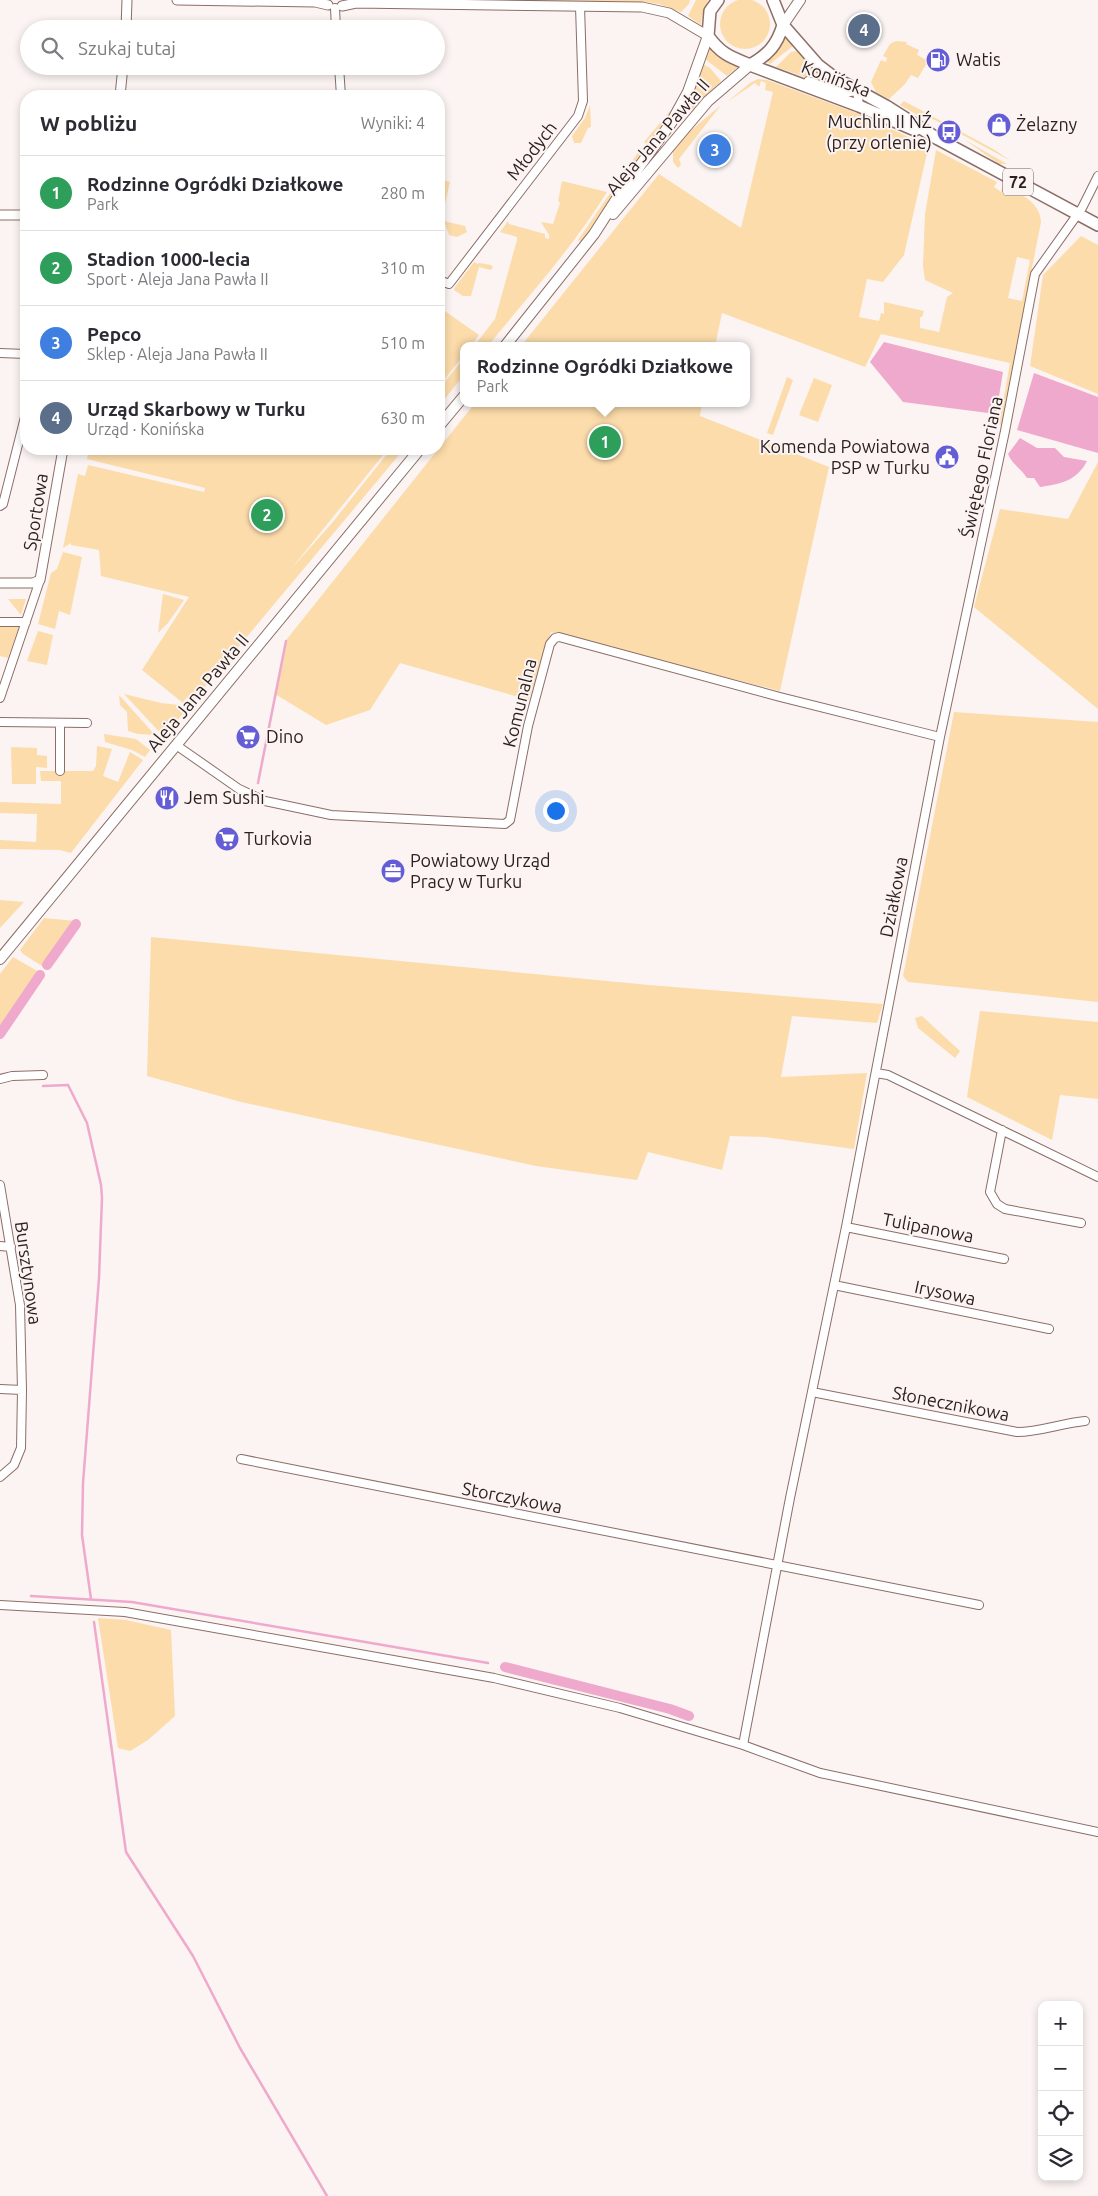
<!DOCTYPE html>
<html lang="pl">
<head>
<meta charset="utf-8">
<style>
  :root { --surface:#fff; --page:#f7f7f7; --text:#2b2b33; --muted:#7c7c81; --line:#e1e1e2; --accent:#645dd6 }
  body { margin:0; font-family:Ubuntu,sans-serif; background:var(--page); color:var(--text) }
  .controls { position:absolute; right:15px; bottom:15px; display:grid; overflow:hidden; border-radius:10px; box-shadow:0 2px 8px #0003 }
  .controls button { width:45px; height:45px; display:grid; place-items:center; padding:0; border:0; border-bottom:1px solid var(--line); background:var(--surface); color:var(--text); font:25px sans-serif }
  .you { position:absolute; left:555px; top:810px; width:18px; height:18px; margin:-12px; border:4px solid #fff; border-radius:50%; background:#1a73e8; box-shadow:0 0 0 8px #1a73e833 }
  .badge { display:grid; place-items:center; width:32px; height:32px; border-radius:50%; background:var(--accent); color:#fff; font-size:16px; font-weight:700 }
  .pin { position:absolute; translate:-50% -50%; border:2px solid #fff; box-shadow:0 1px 5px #0006 }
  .popup { position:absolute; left:460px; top:342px; width:290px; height:65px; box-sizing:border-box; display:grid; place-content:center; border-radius:10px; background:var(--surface); filter:drop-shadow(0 1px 4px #0005); font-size:16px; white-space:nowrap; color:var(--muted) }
  .popup b { font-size:19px; color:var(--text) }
  .popup::after { content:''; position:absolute; left:50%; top:100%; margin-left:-10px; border:10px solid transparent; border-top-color:var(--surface) }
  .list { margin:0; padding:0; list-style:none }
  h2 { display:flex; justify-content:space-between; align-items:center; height:65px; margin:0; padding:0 20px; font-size:21px }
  h2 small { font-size:16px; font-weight:400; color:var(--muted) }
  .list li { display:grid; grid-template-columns:32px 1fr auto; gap:15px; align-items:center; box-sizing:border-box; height:75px; padding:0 20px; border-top:1px solid var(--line) }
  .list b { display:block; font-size:19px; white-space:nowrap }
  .list p { margin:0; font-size:16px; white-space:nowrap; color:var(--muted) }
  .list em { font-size:16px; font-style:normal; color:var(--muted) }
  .icon { flex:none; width:28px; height:28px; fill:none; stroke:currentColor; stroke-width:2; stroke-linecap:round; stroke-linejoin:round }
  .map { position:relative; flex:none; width:1098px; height:2196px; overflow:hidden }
  .search { position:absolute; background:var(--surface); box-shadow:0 2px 8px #0003; left:20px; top:20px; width:425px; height:55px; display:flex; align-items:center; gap:12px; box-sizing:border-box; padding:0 18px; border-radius:28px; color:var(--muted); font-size:19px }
  .panel { position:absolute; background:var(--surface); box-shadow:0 2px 8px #0003; left:20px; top:90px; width:425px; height:365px; border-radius:20px }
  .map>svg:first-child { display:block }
  .green { fill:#fcdcab; fill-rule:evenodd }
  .water { fill:#efa9cc }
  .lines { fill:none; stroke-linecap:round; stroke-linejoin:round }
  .stream { stroke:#efa9cc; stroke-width:2.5 }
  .canal { stroke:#efa9cc; stroke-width:10 }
  .minor-casing { stroke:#8c6e67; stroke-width:10 }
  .tertiary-casing { stroke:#8c6e67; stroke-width:11 }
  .secondary-casing { stroke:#8c6e67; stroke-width:12 }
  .primary-casing { stroke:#8c6e67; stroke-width:14 }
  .minor { stroke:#fff; stroke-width:8 }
  .tertiary { stroke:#fff; stroke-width:9 }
  .secondary { stroke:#fff; stroke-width:10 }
  .primary { stroke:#fff; stroke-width:11 }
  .labels { text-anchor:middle; stroke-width:4; stroke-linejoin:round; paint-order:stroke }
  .shield { fill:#fbf4f2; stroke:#6a5f5d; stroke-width:1 }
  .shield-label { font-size:16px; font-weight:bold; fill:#2c1f1d }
  .poi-label { font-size:18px; fill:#2c1f1d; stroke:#fbf4f2; text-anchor:start }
  .street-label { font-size:18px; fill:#2c1f1d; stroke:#fbf4f2 }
</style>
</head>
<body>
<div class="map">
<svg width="1098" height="2196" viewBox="0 0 1098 2196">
  <rect width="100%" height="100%" fill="#fbf4f2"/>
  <path class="green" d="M720 24a25 25 0 1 1 50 0a25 25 0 1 1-50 0Z
    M508,0H690L689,4L681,12L659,4L645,2Z
    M696,0H708L702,16L701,25L688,16Z
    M786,36L793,46L770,64L766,61L778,50Z
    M896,41L907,42L906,44L919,50L917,55L928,61L918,78L911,75L905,84L889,99L876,92L871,82L881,60L886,62L887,58L883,56L890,44Z
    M709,47L721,59L739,66L727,76L705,59Z
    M797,51L817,71L840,89L776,67L791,52Z
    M703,64L710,68L721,81L693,109L689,106Z
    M758,79L767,80L862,115L925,145L927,153L904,255L883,282L867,279L859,317L879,321L881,313L884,314V302L924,311L922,317H920V328L939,332L947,297L953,293L925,280L923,266L925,214L936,150L997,182L994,187L1001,192L1003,185L1004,186C1021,194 1040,202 1041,222L1001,425L999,424L1010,363L881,334L865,367L722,313L715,346H521L659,174L741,228L773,92L765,90L766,83L761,81L759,87L755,83L727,102L750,83ZM1017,257L1030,260L1022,301L1008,298Z
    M904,101L995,150L1011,161L935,120L919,116L900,105Z
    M676,104V109L649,145L644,142Z
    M590,105L591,127L588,128L581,143H574L572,136L585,118Z
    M721,105L679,159L681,165L678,168L673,162V150L688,133Z
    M965,140L1007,164H999Z
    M641,148L645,151L581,242L578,240Z
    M439,179L450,182L440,225L445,234L439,233Z
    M562,181L607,192C571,250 529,295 488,346H474L495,319L517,240V237L500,232L508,221L509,224L545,234V238L549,239V235L541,222L553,224L560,203L558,201Z
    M444,221L465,226L467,232L457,237L449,235Z
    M1081,236L1098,245V394L1030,366L1043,275Z
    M474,262L478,264L479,263L491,265L493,267L491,270L479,267L471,296H463L454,290L455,287Z
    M439,307L479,335L471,346H464V355L439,386Z
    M464,358V375L439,406V389Z
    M787,377L793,380L773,435L767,433Z
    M814,378L832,385L818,422L799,415Z
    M475,403H702L700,416L829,467L780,691L551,632L529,700L400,663L370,710L326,725L275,694L287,639Z
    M89,449H388L291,569L332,523L391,449H404L194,700L186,698L183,703L142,670L189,597L101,576L99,550L71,545V543L63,548L78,474L85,476L88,465L204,492L205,488L87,459Z
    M1098,462V709L974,607L1000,509L1068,519Z
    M63,552L82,557L70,615L59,611L55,629L38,624L51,573L57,569Z
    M163,594L184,600L168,623L158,633Z
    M8,599H26L21,615Z
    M16,625L19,627L8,658L0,656V626Z
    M38,631L53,635L47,665L27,661Z
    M124,694L161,703L189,706L164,737Z
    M119,695L155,735L138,734L128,731L127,712L120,705Z
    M954,712L1098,722V1002L908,982L903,976Z
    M104,734L136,739L150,750L145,757L132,750L105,742Z
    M97,746L112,749L103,776L118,782L130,752L143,760L71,853L60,850L0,849V840L36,842L37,814L0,813V802L61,804V781H41L40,771H93L96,766Z
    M11,747L37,748V755L47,756V768L36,767V784H12Z
    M0,900L24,902L0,928Z
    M44,918L76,921L42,966L23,954L20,950Z
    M151,937L649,985L883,1004L877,1023L792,1016L781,1077L867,1073L854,1149L764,1137L730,1136L722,1170L648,1152L637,1180L536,1166L241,1102L147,1076Z
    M13,957L39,972L0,1033V974Z
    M980,1011L1098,1022V1099L1060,1095L1052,1140L967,1097Z
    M922,1016L960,1051L955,1058L918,1028L915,1018Z
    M98,1618L126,1620L171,1630L175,1716L148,1740L130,1751L118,1748Z"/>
  <path class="water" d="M884,342L1003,372L996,414L903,402L870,362Z
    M1034,373L1098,397V453L1017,430Z
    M1020,438L1037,448H1055L1064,457L1087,461C1077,481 1060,484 1040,487L1034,478H1027C1020,468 1012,464 1008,454Z"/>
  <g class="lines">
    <path class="stream" d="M258,783L286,641
      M43,1086L68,1085L87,1123L101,1185L102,1198L99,1278L83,1483L82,1535L91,1599
      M31,1596L132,1602L488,1663
      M94,1622L126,1852L193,1956L240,2048L327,2196"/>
    <path class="canal" d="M47,965L76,924
      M0,1034L40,975
      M505,1667L670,1709L689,1716"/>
    <defs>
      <path id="minor" d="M335,8L336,29
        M339,66L341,96
        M808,81L843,93L857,91L859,106
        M1098,176L1082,208L1035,274L1005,431L940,737L846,1227L790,1498L743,1745L820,1773L1098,1832
        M439,280L449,284L578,116L583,101L580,6
        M0,353L26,354
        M0,506L3,504L26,413
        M0,622H26
        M0,698L40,580
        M0,722L87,723
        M60,723V771
        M176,745L239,789L265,801L331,815L505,824L510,820L528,726L550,644L555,638L559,637L780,697L940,737
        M876,1073L888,1075L1098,1177
        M0,1079L12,1076L43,1075
        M1002,1130L990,1192L997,1204L1005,1209L1081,1223
        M0,1185L20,1305L22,1390L21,1448L14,1465L0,1477
        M846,1227L1004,1259
        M0,1246L11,1247
        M834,1285L1049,1329
        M0,1389L22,1390
        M812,1392L1017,1432C1040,1432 1062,1423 1085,1421
        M241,1459L979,1605
        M0,1605L125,1612L494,1678L620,1708L743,1745"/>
      <path id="tertiary" d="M177,0L315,2L328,5
        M342,6L356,3L642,7L669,13L708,36
        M126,29L127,0
        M120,96L123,66
        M0,215H26
        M0,583H33L40,580L63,449"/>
      <path id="secondary" d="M783,25L800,0
        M613,214L708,101L750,65
        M505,346L594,234L623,189L671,123L688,92L708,36
        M439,426L464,396
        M0,959L420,449"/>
      <path id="primary" d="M718,0L710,11L708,36C721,54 730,57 750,65C768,55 777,45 783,25
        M773,0L783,25L818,65L835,78L886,106L938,139L1098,225
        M750,65L859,106L915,130"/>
    </defs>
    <use href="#minor" class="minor-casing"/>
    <use href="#tertiary" class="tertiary-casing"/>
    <use href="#secondary" class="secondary-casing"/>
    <use href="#primary" class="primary-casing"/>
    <use href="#minor" class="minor"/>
    <use href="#tertiary" class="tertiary"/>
    <use href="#secondary" class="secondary"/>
    <use href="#primary" class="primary"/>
  </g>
  <defs>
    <symbol id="fuel-disc" viewBox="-11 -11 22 22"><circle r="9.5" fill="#645dd6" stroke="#fbf4f2"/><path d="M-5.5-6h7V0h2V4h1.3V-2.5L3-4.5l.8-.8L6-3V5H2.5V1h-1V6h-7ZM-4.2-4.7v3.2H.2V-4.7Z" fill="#fff"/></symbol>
    <symbol id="shop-disc" viewBox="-11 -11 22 22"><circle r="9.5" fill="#645dd6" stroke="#fbf4f2"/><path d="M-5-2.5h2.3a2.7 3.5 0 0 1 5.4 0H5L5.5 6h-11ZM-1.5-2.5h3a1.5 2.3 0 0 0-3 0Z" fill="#fff"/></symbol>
    <symbol id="bus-disc" viewBox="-11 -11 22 22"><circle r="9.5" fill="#645dd6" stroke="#fbf4f2"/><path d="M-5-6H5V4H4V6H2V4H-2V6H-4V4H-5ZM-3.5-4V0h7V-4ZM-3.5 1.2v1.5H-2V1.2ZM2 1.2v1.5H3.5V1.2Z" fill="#fff"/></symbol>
    <symbol id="civic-disc" viewBox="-11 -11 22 22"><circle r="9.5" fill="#645dd6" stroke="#fbf4f2"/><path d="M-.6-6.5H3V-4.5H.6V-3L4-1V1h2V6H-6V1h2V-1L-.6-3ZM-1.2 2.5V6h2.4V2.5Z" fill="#fff"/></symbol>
    <symbol id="supermarket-disc" viewBox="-11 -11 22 22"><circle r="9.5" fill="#645dd6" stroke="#fbf4f2"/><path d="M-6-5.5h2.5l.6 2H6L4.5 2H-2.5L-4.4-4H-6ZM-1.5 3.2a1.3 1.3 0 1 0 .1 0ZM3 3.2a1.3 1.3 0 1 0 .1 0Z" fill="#fff"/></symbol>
    <symbol id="restaurant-disc" viewBox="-11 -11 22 22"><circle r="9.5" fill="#645dd6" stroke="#fbf4f2"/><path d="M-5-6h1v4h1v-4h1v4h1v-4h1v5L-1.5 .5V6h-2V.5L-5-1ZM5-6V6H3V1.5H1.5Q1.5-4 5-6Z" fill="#fff"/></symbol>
    <symbol id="office-disc" viewBox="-11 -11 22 22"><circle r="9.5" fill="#645dd6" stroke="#fbf4f2"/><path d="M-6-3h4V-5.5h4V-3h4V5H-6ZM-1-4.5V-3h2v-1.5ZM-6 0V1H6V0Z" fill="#fff"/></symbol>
  </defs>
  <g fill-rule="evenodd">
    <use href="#fuel-disc" x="924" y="46" width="28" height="28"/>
    <use href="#shop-disc" x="985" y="111" width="28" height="28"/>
    <use href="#bus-disc" x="935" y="118" width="28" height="28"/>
    <use href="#civic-disc" x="933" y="443" width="28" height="28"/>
    <use href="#supermarket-disc" x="234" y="723" width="28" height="28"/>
    <use href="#restaurant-disc" x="153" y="784" width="28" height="28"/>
    <use href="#supermarket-disc" x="213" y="825" width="28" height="28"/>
    <use href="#office-disc" x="379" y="857" width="28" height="28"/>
  </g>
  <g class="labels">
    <rect class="shield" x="1003" y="168.5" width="30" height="27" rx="4"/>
    <g class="shield-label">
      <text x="1018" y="188">72</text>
    </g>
    <g class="poi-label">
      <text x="956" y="66">Watis</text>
      <text x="932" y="128" text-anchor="end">Muchlin II NŹ<tspan x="932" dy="21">(przy orlenie)</tspan></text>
      <text x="1016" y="131">Żelazny</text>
      <text x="930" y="453" text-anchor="end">Komenda Powiatowa<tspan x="930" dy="21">PSP w Turku</tspan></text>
      <text x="266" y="743">Dino</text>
      <text x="184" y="804">Jem Sushi</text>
      <text x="244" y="845">Turkovia</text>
      <text x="410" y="867">Powiatowy Urząd<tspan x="410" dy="21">Pracy w Turku</tspan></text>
    </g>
    <g class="street-label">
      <text transform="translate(836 79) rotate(21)" y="6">Konińska</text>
      <text transform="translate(658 137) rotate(-49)" y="6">Aleja Jana Pawła II</text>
      <text transform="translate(532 151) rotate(-52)" y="6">Młodych</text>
      <text transform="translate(982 467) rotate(-78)" y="6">Świętego Floriana</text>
      <text transform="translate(36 512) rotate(-81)" y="6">Sportowa</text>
      <text transform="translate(198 693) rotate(-50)" y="6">Aleja Jana Pawła II</text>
      <text transform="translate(520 703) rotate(-76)" y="6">Komunalna</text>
      <text transform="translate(894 897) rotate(-79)" y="6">Działkowa</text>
      <text transform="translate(928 1228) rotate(11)" y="6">Tulipanowa</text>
      <text transform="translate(28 1273) rotate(82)" y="6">Bursztynowa</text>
      <text transform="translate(945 1293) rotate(12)" y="6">Irysowa</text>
      <text transform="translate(951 1404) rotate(11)" y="6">Słonecznikowa</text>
      <text transform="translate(512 1498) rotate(11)" y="6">Storczykowa</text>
    </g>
  </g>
</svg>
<div class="controls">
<button>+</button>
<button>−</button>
<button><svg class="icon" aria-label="locate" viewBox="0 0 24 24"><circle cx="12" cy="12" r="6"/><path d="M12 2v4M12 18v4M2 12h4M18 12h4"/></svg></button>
<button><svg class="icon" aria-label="layers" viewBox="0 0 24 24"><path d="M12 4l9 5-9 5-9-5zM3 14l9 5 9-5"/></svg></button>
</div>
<div class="you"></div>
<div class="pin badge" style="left:605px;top:442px;background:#2e9e5b">1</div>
<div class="popup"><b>Rodzinne Ogródki Działkowe</b>Park</div>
<div class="pin badge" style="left:267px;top:515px;background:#2e9e5b">2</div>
<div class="pin badge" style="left:715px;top:150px;background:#3f7fe0">3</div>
<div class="pin badge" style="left:864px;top:30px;background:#5c6f8a">4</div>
<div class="search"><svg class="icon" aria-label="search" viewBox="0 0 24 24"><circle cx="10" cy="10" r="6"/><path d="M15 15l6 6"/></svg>Szukaj tutaj</div>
<section class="panel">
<h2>W pobliżu<small>Wyniki: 4</small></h2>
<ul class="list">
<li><span class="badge" style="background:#2e9e5b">1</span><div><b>Rodzinne Ogródki Działkowe</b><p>Park</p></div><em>280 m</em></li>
<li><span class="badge" style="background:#2e9e5b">2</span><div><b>Stadion 1000-lecia</b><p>Sport · Aleja Jana Pawła II</p></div><em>310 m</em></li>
<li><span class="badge" style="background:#3f7fe0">3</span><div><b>Pepco</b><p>Sklep · Aleja Jana Pawła II</p></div><em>510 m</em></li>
<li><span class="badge" style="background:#5c6f8a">4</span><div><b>Urząd Skarbowy w Turku</b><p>Urząd · Konińska</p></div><em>630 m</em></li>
</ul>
</section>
</div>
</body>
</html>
